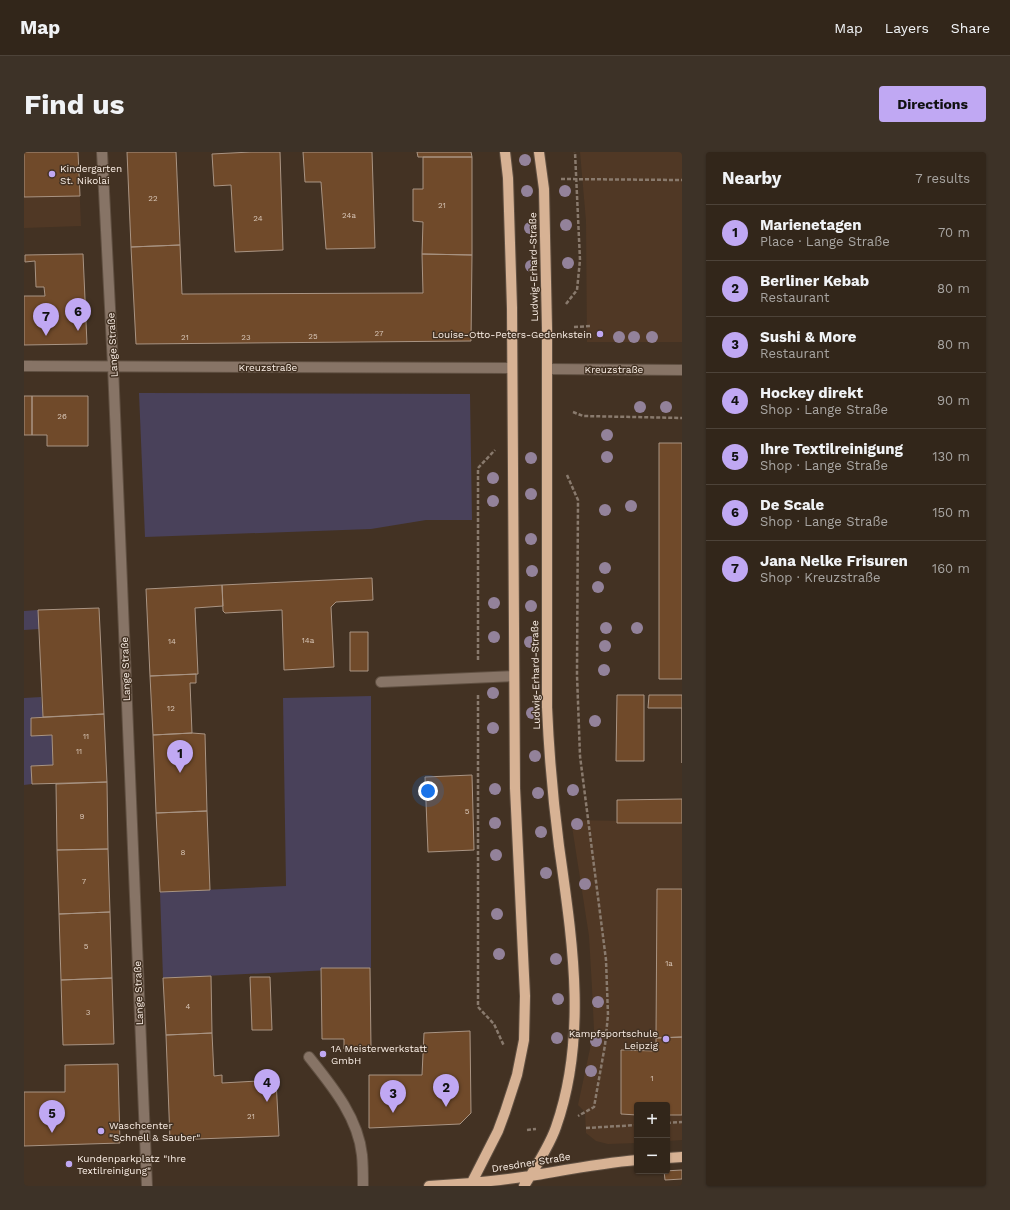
<!DOCTYPE html>
<html lang="en">
<head>
<meta charset="utf-8">
<style>
  :root { --surface:#32261a; --page:#3d3227; --text:#f1f3f6; --muted:#a8a5a2; --line:#4d4339; --accent:#c0a8f3 }
  body { margin:0; font-family:"Work Sans",sans-serif; background:var(--page); color:var(--text) }
  .controls { position:absolute; right:12px; bottom:12px; display:grid; overflow:hidden; border-radius:4px; box-shadow:0 1px 3px #0004 }
  .controls button { width:36px; height:36px; display:grid; place-items:center; padding:0; border:0; border-bottom:1px solid var(--line); background:var(--surface); color:var(--text); font:20px sans-serif }
  .you { position:absolute; left:404px; top:639px; width:14px; height:14px; margin:-10px; border:3px solid #fff; border-radius:50%; background:#1a73e8; box-shadow:0 0 0 6px #1a73e833 }
  .badge { display:grid; place-items:center; width:26px; height:26px; border-radius:50%; background:var(--accent); color:#111; font-size:13px; font-weight:700 }
  .pin { position:absolute; translate:-50% -33px; filter:drop-shadow(0 1px 2px #0008) }
  .pin::after { content:''; position:absolute; top:21px; width:14px; height:12px; background:inherit; clip-path:polygon(0 0,100% 0,50% 100%) }
  .list { margin:0; padding:0; list-style:none }
  h2 { display:flex; justify-content:space-between; align-items:center; height:52px; margin:0; padding:0 16px; font-size:17px }
  h2 small { font-size:13px; font-weight:400; color:var(--muted) }
  .list li { display:grid; grid-template-columns:26px 1fr auto; gap:12px; align-items:center; box-sizing:border-box; height:56px; padding:0 16px; border-top:1px solid var(--line) }
  .list b { display:block; font-size:15px; white-space:nowrap }
  .list p { margin:0; font-size:13px; white-space:nowrap; color:var(--muted) }
  .list em { font-size:13px; font-style:normal; color:var(--muted) }
  .map { position:relative; flex:none; width:658px; height:1034px; overflow:hidden; border-radius:4px }
  header { display:flex; align-items:center; gap:24px; box-sizing:border-box; height:56px; padding:0 20px; background:var(--surface); border-bottom:1px solid var(--line) }
  header strong { font-size:19px }
  nav { display:flex; gap:22px; margin-inline-start:auto; font-size:14px }
  .intro { display:flex; align-items:center; justify-content:space-between; box-sizing:border-box; height:96px; padding:0 24px }
  h1 { margin:0; font-size:28px }
  .button { padding:10px 18px; border-radius:4px; background:var(--accent); color:#111; font-size:14px; font-weight:700 }
  main { display:flex; gap:24px; padding:0 24px }
  aside { flex:1; background:var(--surface); border-radius:4px; box-shadow:0 1px 3px #0004 }
  .map>svg:first-child { display:block }
  .built { fill:#503825 }
  .green { fill:#49415a }
  .building { fill:#704a2a; stroke:#a99483 }
  .lines { fill:none; stroke-linecap:round; stroke-linejoin:round }
  .minor-casing { stroke:#605042; stroke-width:12 }
  .major-casing { stroke:#605042; stroke-width:12 }
  .path { stroke:#897a6d; stroke-width:2.5; stroke-dasharray:4 2; stroke-linecap:butt }
  .minor { stroke:#877466; stroke-width:10 }
  .major { stroke:#d7b294; stroke-width:10 }
  .tree { fill:#93829a }
  .poi-dot { fill:#c0a8f3; stroke:#433223; stroke-width:1.5 }
  .labels { text-anchor:middle; stroke-width:3; stroke-linejoin:round; paint-order:stroke }
  .number-label { font-size:8px; fill:#d8c6b7 }
  .poi-label { font-size:10px; fill:#fbefe6; stroke:#433223; text-anchor:start }
  .street-label { font-size:10px; fill:#fbefe6; stroke:#433223 }
</style>
</head>
<body>
<header>
<strong>Map</strong>
<nav><a>Map</a><a>Layers</a><a>Share</a></nav>
</header>
<div class="intro"><h1>Find us</h1><a class="button">Directions</a></div>
<main>
<div class="map">
<svg width="658" height="1034" viewBox="0 0 658 1034">
  <rect width="100%" height="100%" fill="#433223"/>
  <path class="built" d="M0,0H54L57,74L0,76Z
    M556,0H658V190H563L562,69Z
    M547,668L658,670V988L643,989V953H613V991L584,992L572,989L562,981L561,960L554,953L570,878L568,836L565,784Z"/>
  <path class="green" d="M115,241L446,242L448,368H402L347,377L121,385Z
    M14,458L15,477L0,478V459Z
    M347,544V816L139,826L136,740L262,734L259,546Z
    M17,545L19,565L7,566V584L28,583L29,613L7,614L8,632L0,633V546Z"/>
  <path class="building" d="M0,0H54L56,44L0,45Z
    M103,0H152L156,93L107,95Z
    M227,0H256L259,98L211,100L207,33L190,34L188,2Z
    M279,0H348L351,96L302,97L297,30H281Z
    M393,0H447L448,5H394Z
    M399,5H448V103L398,102L399,70L389,69V37H399Z
    M156,93L158,142L399,141L398,102L448,103L447,189L112,192L107,95Z
    M59,102L63,192L0,193V144H21L20,135H12L11,109L1,110V103Z
    M0,244H8V283H0Z
    M8,244H64V294H23V283H8Z
    M635,291H658V527H635Z
    M348,426L349,448L312,450L307,455L310,515L260,518L258,458L201,461L199,459L198,433Z
    M198,433L199,454L171,456L174,522L126,524L122,437Z
    M75,456L80,562L19,565L14,458Z
    M326,480H344V519H326Z
    M172,522V531H166L168,581L129,583L126,524Z
    M593,543H620V609H592Z
    M625,543H658V611V556H624Z
    M80,562L83,630L8,632L7,614L29,613L28,583L7,584V566Z
    M168,581L181,582L183,659L132,661L129,583Z
    M448,623L450,698L404,700L401,625Z
    M83,630L84,697L33,698L32,632Z
    M658,647V671H593V648Z
    M183,659L186,738L136,740L132,661Z
    M84,697L86,760L35,762L33,698Z
    M633,737H658V885L632,886Z
    M86,760L88,826L37,828L35,762Z
    M297,816H346L347,896L320,897V887H298Z
    M187,824L188,881L142,883L139,826Z
    M226,825H246L248,878H228Z
    M88,826L90,892L39,893L37,828Z
    M446,879L447,961L436,972L345,976V923H398L400,881Z
    M188,881L190,924L198,923V931L252,928L255,984L146,988L142,883Z
    M658,885V963H643V953H613V963L597,962V898L632,899V886Z
    M94,912L96,991L0,994V940H41V913Z
    M658,1018V1027L641,1028L640,1019Z"/>
  <g class="lines">
    <defs>
      <path id="minor" d="M78,0L89,214L123,1034
        M0,214L488,216
        M523,217L658,218
        M357,530L490,524
        M285,905C308,934 334,965 338,1003C339,1013 339,1024 339,1034"/>
      <path id="major" d="M643,1006L658,1005
        M405,1034C439,1032 473,1029 506,1024C542,1018 577,1011 613,1008
        M446,1034L474,979L481,960L493,923L500,888L501,844L491,636L488,156L484,26L481,0
        M500,1034C510,1018 526,993 532,975C564,884 548,787 535,694C529,648 525,602 523,555V176L520,37L515,0"/>
    </defs>
    <use href="#minor" class="minor-casing"/>
    <use href="#major" class="major-casing"/>
    <path class="path" d="M537,27L658,28
      M542,152L553,138L556,108L551,0
      M550,175L567,174
      M549,260L559,264L658,266
      M543,323L554,348L553,523L556,604L582,808L584,863L581,893L570,955L554,964
      M454,508V316L471,298
      M454,543V855L470,872L480,894
      M643,971L658,970
      M562,976L613,973
      M503,978L512,977"/>
    <use href="#minor" class="minor"/>
    <use href="#major" class="major"/>
  </g>
  <g class="tree">
    <circle cx="501" cy="8" r="6"/>
    <circle cx="503" cy="39" r="6"/>
    <circle cx="541" cy="39" r="6"/>
    <circle cx="542" cy="73" r="6"/>
    <circle cx="506" cy="76" r="6"/>
    <circle cx="544" cy="111" r="6"/>
    <circle cx="507" cy="114" r="6"/>
    <circle cx="595" cy="185" r="6"/>
    <circle cx="610" cy="185" r="6"/>
    <circle cx="628" cy="185" r="6"/>
    <circle cx="616" cy="255" r="6"/>
    <circle cx="642" cy="255" r="6"/>
    <circle cx="583" cy="283" r="6"/>
    <circle cx="583" cy="305" r="6"/>
    <circle cx="507" cy="306" r="6"/>
    <circle cx="469" cy="326" r="6"/>
    <circle cx="507" cy="342" r="6"/>
    <circle cx="469" cy="349" r="6"/>
    <circle cx="607" cy="354" r="6"/>
    <circle cx="581" cy="358" r="6"/>
    <circle cx="507" cy="387" r="6"/>
    <circle cx="581" cy="416" r="6"/>
    <circle cx="508" cy="419" r="6"/>
    <circle cx="574" cy="435" r="6"/>
    <circle cx="470" cy="451" r="6"/>
    <circle cx="507" cy="454" r="6"/>
    <circle cx="582" cy="476" r="6"/>
    <circle cx="613" cy="476" r="6"/>
    <circle cx="470" cy="485" r="6"/>
    <circle cx="506" cy="490" r="6"/>
    <circle cx="581" cy="494" r="6"/>
    <circle cx="580" cy="518" r="6"/>
    <circle cx="469" cy="541" r="6"/>
    <circle cx="508" cy="561" r="6"/>
    <circle cx="571" cy="569" r="6"/>
    <circle cx="469" cy="576" r="6"/>
    <circle cx="511" cy="604" r="6"/>
    <circle cx="471" cy="637" r="6"/>
    <circle cx="549" cy="638" r="6"/>
    <circle cx="514" cy="641" r="6"/>
    <circle cx="471" cy="671" r="6"/>
    <circle cx="553" cy="672" r="6"/>
    <circle cx="517" cy="680" r="6"/>
    <circle cx="472" cy="703" r="6"/>
    <circle cx="522" cy="721" r="6"/>
    <circle cx="561" cy="732" r="6"/>
    <circle cx="473" cy="762" r="6"/>
    <circle cx="475" cy="802" r="6"/>
    <circle cx="532" cy="807" r="6"/>
    <circle cx="534" cy="847" r="6"/>
    <circle cx="574" cy="850" r="6"/>
    <circle cx="533" cy="886" r="6"/>
    <circle cx="572" cy="889" r="6"/>
    <circle cx="567" cy="919" r="6"/>
  </g>
  <g class="poi-dot">
    <circle cx="28" cy="22" r="4"/>
    <circle cx="576" cy="182" r="4"/>
    <circle cx="642" cy="887" r="4"/>
    <circle cx="299" cy="902" r="4"/>
    <circle cx="77" cy="979" r="4"/>
    <circle cx="45" cy="1012" r="4"/>
  </g>
  <g class="labels">
    <g class="number-label">
      <text x="129" y="49">22</text>
      <text x="418" y="56">21</text>
      <text x="325" y="66">24a</text>
      <text x="234" y="69">24</text>
      <text x="355" y="184">27</text>
      <text x="289" y="187">25</text>
      <text x="161" y="188">21</text>
      <text x="222" y="188">23</text>
      <text x="38" y="267">26</text>
      <text x="284" y="491">14a</text>
      <text x="148" y="492">14</text>
      <text x="147" y="559">12</text>
      <text x="62" y="587">11</text>
      <text x="55" y="602">11</text>
      <text x="443" y="662">5</text>
      <text x="58" y="667">9</text>
      <text x="159" y="703">8</text>
      <text x="60" y="732">7</text>
      <text x="62" y="797">5</text>
      <text x="645" y="814">1a</text>
      <text x="164" y="857">4</text>
      <text x="64" y="863">3</text>
      <text x="628" y="929">1</text>
      <text x="227" y="967">21</text>
    </g>
    <g class="poi-label">
      <text x="36" y="20">Kindergarten<tspan x="36" dy="12">St. Nikolai</tspan></text>
      <text x="568" y="186" text-anchor="end">Louise-Otto-Peters-Gedenkstein</text>
      <text x="634" y="885" text-anchor="end">Kampfsportschule<tspan x="634" dy="12">Leipzig</tspan></text>
      <text x="307" y="900">1A Meisterwerkstatt<tspan x="307" dy="12">GmbH</tspan></text>
      <text x="85" y="977">Waschcenter<tspan x="85" dy="12">"Schnell &amp; Sauber"</tspan></text>
      <text x="53" y="1010">Kundenparkplatz "Ihre<tspan x="53" dy="12">Textilreinigung"</tspan></text>
    </g>
    <g class="street-label">
      <text transform="translate(509 115) rotate(-91)" y="4">Ludwig-Erhard-Straße</text>
      <text transform="translate(88 193) rotate(-93)" y="4">Lange Straße</text>
      <text x="244" y="219">Kreuzstraße</text>
      <text x="590" y="221">Kreuzstraße</text>
      <text transform="translate(101 517) rotate(-92)" y="4">Lange Straße</text>
      <text transform="translate(511 523) rotate(-91)" y="4">Ludwig-Erhard-Straße</text>
      <text transform="translate(114 841) rotate(-92)" y="4">Lange Straße</text>
      <text transform="translate(507 1010) rotate(-9)" y="4">Dresdner Straße</text>
    </g>
  </g>
</svg>
<div class="controls">
<button>+</button>
<button>−</button>
</div>
<div class="you"></div>
<div class="pin badge" style="left:156px;top:621px">1</div>
<div class="pin badge" style="left:422px;top:955px">2</div>
<div class="pin badge" style="left:369px;top:961px">3</div>
<div class="pin badge" style="left:243px;top:950px">4</div>
<div class="pin badge" style="left:28px;top:981px">5</div>
<div class="pin badge" style="left:54px;top:179px">6</div>
<div class="pin badge" style="left:22px;top:184px">7</div>
</div>
<aside>
<h2>Nearby<small>7 results</small></h2>
<ul class="list">
<li><span class="badge">1</span><div><b>Marienetagen</b><p>Place · Lange Straße</p></div><em>70 m</em></li>
<li><span class="badge">2</span><div><b>Berliner Kebab</b><p>Restaurant</p></div><em>80 m</em></li>
<li><span class="badge">3</span><div><b>Sushi &amp; More</b><p>Restaurant</p></div><em>80 m</em></li>
<li><span class="badge">4</span><div><b>Hockey direkt</b><p>Shop · Lange Straße</p></div><em>90 m</em></li>
<li><span class="badge">5</span><div><b>Ihre Textilreinigung</b><p>Shop · Lange Straße</p></div><em>130 m</em></li>
<li><span class="badge">6</span><div><b>De Scale</b><p>Shop · Lange Straße</p></div><em>150 m</em></li>
<li><span class="badge">7</span><div><b>Jana Nelke Frisuren</b><p>Shop · Kreuzstraße</p></div><em>160 m</em></li>
</ul>
</aside>
</main>
</body>
</html>
